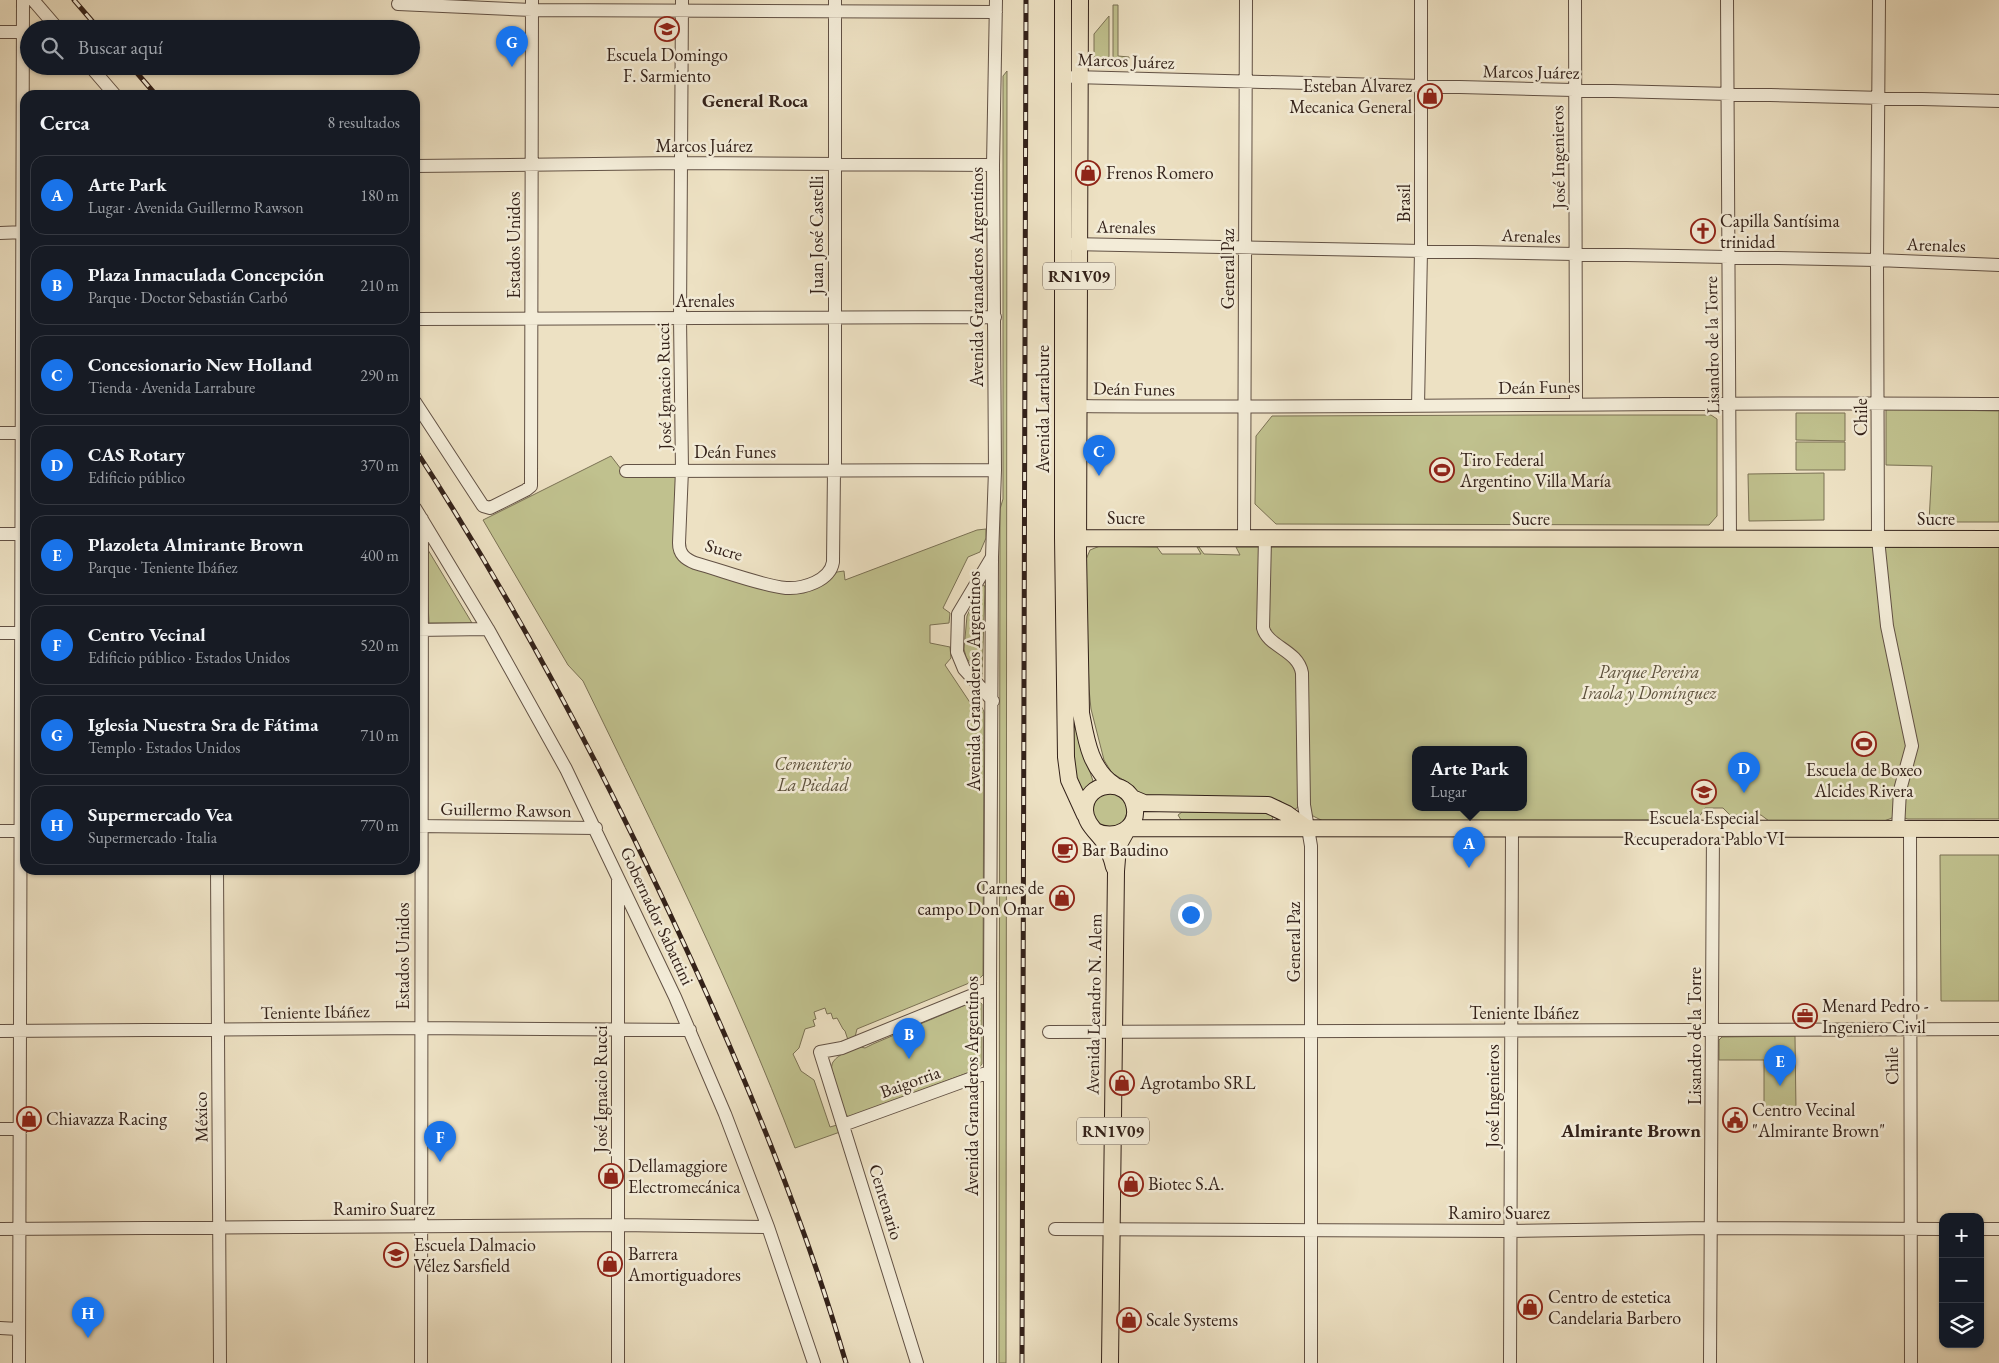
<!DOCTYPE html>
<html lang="es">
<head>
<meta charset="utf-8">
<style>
  :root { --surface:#171b24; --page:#20242c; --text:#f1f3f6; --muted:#9ea1a6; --line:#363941; --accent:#1a73e8 }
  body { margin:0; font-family:"EB Garamond",serif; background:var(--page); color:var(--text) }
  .controls { position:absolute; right:15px; bottom:15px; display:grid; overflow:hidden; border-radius:10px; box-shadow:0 1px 4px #0004 }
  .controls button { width:45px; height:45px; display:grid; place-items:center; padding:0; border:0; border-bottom:1px solid var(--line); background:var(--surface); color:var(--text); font:25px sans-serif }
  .you { position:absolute; left:1190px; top:914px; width:18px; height:18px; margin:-12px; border:4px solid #fff; border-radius:50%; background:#1a73e8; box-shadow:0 0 0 8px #1a73e833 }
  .badge { display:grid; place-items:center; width:32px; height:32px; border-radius:50%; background:var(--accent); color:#fff; font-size:16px; font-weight:700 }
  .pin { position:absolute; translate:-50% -41px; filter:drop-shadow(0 1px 2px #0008) }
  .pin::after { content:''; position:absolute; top:26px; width:18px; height:15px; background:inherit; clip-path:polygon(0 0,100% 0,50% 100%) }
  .popup { position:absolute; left:1412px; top:746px; width:115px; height:65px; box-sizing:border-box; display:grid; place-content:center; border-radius:10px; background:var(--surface); filter:drop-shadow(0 1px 4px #0005); font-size:16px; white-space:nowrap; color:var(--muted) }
  .popup b { font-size:19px; color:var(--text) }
  .popup::after { content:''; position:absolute; left:50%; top:100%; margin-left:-10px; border:10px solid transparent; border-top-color:var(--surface) }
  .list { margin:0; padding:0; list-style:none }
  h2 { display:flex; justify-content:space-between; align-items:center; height:65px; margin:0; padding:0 20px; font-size:21px }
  h2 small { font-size:16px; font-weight:400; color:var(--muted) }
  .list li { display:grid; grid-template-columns:32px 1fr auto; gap:15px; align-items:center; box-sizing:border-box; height:80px; margin:0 10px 10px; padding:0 10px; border:1px solid var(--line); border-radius:15px }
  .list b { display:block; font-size:19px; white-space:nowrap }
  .list p { margin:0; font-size:16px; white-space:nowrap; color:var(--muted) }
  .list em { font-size:16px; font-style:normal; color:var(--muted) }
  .icon { flex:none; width:28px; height:28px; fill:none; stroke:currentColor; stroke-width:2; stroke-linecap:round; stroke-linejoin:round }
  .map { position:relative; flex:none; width:1999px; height:1363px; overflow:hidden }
  .search { position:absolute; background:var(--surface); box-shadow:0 1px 4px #0004; left:20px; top:20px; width:400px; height:55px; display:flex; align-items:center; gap:12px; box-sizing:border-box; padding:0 18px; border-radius:28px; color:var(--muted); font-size:19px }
  .panel { position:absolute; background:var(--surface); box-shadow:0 1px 4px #0004; left:20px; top:90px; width:400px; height:785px; border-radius:15px }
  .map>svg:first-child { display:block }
  .green { fill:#c0c18e; stroke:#7a7154; fill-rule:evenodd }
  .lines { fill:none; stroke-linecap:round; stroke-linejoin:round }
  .minor-casing { stroke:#625144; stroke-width:14 }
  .major-casing { stroke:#332119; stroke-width:18 }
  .minor { stroke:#f3ecd8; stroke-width:12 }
  .major { stroke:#ede1c3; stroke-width:16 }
  .rail-casing { stroke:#332119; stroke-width:5 }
  .rail { stroke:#f3ecd8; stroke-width:3; stroke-dasharray:9; stroke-linecap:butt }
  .labels { text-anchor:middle; stroke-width:5; stroke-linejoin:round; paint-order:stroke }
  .shield { fill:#f3ecd8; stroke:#6d5e52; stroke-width:1 }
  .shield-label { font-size:16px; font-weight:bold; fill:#332119 }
  .poi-label { font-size:18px; fill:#332119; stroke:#f3ecd8; text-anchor:start }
  .street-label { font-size:18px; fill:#332119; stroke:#f3ecd8 }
  .park-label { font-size:18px; font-style:italic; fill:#5d513c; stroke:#f3ecd8 }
  .neighbourhood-label { font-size:19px; font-weight:bold; fill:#332119; stroke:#f3ecd8 }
</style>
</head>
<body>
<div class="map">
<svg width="1999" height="1363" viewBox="0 0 1999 1363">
  <rect width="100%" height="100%" fill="#ede1c3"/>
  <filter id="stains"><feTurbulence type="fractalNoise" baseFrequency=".004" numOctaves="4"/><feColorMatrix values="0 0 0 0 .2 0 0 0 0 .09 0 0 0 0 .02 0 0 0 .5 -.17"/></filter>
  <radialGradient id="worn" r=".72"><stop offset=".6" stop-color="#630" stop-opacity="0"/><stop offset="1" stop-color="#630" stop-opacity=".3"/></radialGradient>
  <path class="green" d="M1113,5H1118V56L1129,57L1128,68L1113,67Z
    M1109,16V67H1099L1094,63V34Z
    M1007,71L1006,1363H999L1000,509L1003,499V76Z
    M1886,409L1999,411V522H1929L1932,466L1886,465Z
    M1796,413H1845V441L1796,440Z
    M1548,415H1711L1717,419V516L1709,525L1276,524L1255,504L1256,436L1272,416Z
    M1796,442H1845V470H1796Z
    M611,456L624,473L672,474L676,477L677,554L804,590L829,581L837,572L844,571L845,580L977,530L986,529V538L980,552L968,557L943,608L950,613L949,623L930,625V643L950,647L951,658L945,665L973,707L980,703L984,712L983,975L979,979L857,1029L855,1037L848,1040L845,1031L843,1029L837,1018L833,1019L831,1013L827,1014L825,1008L814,1012L816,1019L813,1020L815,1026L805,1029L799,1048L793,1054L801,1071L814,1080L830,1127L837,1125L840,1132L795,1148C734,988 658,835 583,681L568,665L483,520Z
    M1824,473V520L1749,521L1748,474Z
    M1999,544V819H1908L1904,818L1909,746L1895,813L1892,818L1884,821H1769L1761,815H1730L1723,808H1705L1697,820L1323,821L1313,816L1310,812L1296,667L1298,807L1294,810L1280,801L1270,799L1140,795L1130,784L1112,773L1104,760L1091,709L1089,689L1085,562L1090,550L1100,546L1157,547L1162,554H1201L1197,547H1199L1204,554L1240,555L1236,547H1260L1269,633L1270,547ZM1415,749H1523V807H1415Z
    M425,545L472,623H429Z
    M1069,553L1082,748L1093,781L1082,791L1077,779L1073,761Z
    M984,585L985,588L982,677L979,676L966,657L964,649L967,616L980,588Z
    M1093 810a17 17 0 1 1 34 0a17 17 0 1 1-34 0Z
    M1182,812L1270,813L1273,817L1272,820H1181L1178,815Z
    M1940,855H1999V1001H1941Z
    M977,1000L982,1004V1064L978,1069L849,1117L846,1115C842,1104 827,1071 833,1062C839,1053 852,1050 861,1047L865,1048L873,1044Z
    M1795,1036L1796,1111H1764V1060H1719V1040L1722,1037Z"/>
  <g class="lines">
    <defs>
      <path id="minor" d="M33,0L58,29
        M682,0L680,318L682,470L679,543C679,554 685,559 695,563C721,570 759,585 786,588C803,589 830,581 833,562L834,469
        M835,0V469
        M1575,0L1576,404
        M1727,0L1730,539
        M1879,0L1877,260L1878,539L1887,626L1912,746L1900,790L1898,829
        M398,4L532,10L996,12
        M0,32H23
        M90,66L115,95
        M1073,77L1999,101
        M415,166L682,163L993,165
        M0,233L25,232
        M1070,244L1877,260L1999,265
        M415,319L995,317
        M415,402L483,506L490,508L526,490L531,486L532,0
        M1079,406C1385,409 1692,401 1999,404
        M1418,406L1421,251V0
        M0,433H25
        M626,471L995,470
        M415,508L488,629L566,769L675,997L725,1114L768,1227L814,1363
        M0,534H25
        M1244,538L1246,0
        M1265,538L1263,628C1268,647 1298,650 1302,673L1304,805L1311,846V1363
        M992,557L958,614L957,652L964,669L993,701
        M415,630L488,629
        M0,633H25
        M415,826L596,828
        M1910,829L1911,1363
        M0,831H25
        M217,870L220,1363
        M618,880V1363
        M0,1031L420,1028L690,1030
        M1049,1032L1999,1029
        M843,1125L989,1072
        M0,1129H21
        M0,1229L618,1225L768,1227
        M1055,1229L1510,1231L1710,1228L1943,1229
        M1980,1229H1999
        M0,1328L18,1329
        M19,1363L23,0
        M421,1363L422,519
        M917,1363L820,1052L842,1048L990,988
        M990,1363V988L992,557L995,470L993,165L996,0
        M1510,1363L1512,829
        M1710,1363L1713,829"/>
      <path id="major" d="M1063,0V538L1066,757L1069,780L1085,815
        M1080,0L1078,552L1081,713C1086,739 1090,769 1114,785
        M1063,538L1999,539
        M1132,798L1144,803L1268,805L1287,814L1308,829
        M1128,828L1999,829
        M1095,831C1114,841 1141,829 1134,804C1127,777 1085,781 1085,810C1085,823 1097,832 1104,842C1109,850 1112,858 1114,867
        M1110,1363L1116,871L1118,846L1128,828"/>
    </defs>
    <use href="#minor" class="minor-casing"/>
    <use href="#major" class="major-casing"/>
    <use href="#minor" class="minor"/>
    <use href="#major" class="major"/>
    <defs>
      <path id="rail" d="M74,0L99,29
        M131,66L156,95
        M415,449C515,603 601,765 678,931C743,1071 803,1215 846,1363
        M1022,1363L1026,0"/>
    </defs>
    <use href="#rail" class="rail-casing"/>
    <use href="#rail" class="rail"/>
  </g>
  <defs>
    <symbol id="school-ring" viewBox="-11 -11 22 22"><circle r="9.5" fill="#f3ecd8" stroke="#8f2418" stroke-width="1.5"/><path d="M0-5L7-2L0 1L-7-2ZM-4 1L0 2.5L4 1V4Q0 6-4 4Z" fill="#8f2418"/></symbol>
    <symbol id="shop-ring" viewBox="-11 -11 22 22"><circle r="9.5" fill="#f3ecd8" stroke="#8f2418" stroke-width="1.5"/><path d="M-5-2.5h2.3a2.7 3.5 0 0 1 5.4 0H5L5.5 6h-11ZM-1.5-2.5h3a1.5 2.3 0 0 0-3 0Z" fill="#8f2418"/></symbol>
    <symbol id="church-ring" viewBox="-11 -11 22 22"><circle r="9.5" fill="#f3ecd8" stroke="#8f2418" stroke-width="1.5"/><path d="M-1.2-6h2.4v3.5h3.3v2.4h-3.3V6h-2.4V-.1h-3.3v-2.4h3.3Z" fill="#8f2418"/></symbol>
    <symbol id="stadium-ring" viewBox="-11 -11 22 22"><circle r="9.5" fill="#f3ecd8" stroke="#8f2418" stroke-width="1.5"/><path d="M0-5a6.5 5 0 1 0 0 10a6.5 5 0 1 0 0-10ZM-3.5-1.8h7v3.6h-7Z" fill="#8f2418"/></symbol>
    <symbol id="cafe-ring" viewBox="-11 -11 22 22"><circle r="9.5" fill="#f3ecd8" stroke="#8f2418" stroke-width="1.5"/><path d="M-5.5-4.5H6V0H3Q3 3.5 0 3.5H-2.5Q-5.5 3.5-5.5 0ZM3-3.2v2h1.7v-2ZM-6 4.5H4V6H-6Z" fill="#8f2418"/></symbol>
    <symbol id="office-ring" viewBox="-11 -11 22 22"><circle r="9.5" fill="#f3ecd8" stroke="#8f2418" stroke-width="1.5"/><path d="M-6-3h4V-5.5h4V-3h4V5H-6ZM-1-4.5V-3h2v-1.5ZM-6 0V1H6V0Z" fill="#8f2418"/></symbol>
    <symbol id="civic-ring" viewBox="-11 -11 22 22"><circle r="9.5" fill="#f3ecd8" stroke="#8f2418" stroke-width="1.5"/><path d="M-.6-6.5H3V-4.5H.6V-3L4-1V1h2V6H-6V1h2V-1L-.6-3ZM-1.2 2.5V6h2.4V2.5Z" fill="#8f2418"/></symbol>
  </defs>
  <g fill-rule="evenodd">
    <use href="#school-ring" x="653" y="15" width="28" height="28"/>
    <use href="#shop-ring" x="1416" y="82" width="28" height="28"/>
    <use href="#shop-ring" x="1074" y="159" width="28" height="28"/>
    <use href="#church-ring" x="1689" y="217" width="28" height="28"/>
    <use href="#stadium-ring" x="1428" y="456" width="28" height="28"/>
    <use href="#stadium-ring" x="1850" y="730" width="28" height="28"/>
    <use href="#school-ring" x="1690" y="778" width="28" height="28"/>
    <use href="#cafe-ring" x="1051" y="836" width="28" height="28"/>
    <use href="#shop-ring" x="1048" y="884" width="28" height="28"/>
    <use href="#office-ring" x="1791" y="1002" width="28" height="28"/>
    <use href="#shop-ring" x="1108" y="1069" width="28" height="28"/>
    <use href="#shop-ring" x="15" y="1105" width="28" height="28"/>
    <use href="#civic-ring" x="1721" y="1106" width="28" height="28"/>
    <use href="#shop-ring" x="597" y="1162" width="28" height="28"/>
    <use href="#shop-ring" x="1117" y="1170" width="28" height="28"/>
    <use href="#school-ring" x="382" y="1241" width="28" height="28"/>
    <use href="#shop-ring" x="596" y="1250" width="28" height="28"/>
    <use href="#shop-ring" x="1516" y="1293" width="28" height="28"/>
    <use href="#shop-ring" x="1115" y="1306" width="28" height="28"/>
  </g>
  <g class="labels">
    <g class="shield">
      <rect x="1043" y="262.5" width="72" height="27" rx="4"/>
      <rect x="1077" y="1117.5" width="72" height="27" rx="4"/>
    </g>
    <g class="shield-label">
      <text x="1079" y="282">RN1V09</text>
      <text x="1113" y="1137">RN1V09</text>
    </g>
    <g class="poi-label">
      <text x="667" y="61" text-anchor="middle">Escuela Domingo<tspan x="667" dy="21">F. Sarmiento</tspan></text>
      <text x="1412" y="92" text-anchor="end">Esteban Alvarez<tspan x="1412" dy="21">Mecanica General</tspan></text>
      <text x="1106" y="179">Frenos Romero</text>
      <text x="1720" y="227">Capilla Santísima<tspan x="1720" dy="21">trinidad</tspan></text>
      <text x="1460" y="466">Tiro Federal<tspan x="1460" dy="21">Argentino Villa María</tspan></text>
      <text x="1864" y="776" text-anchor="middle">Escuela de Boxeo<tspan x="1864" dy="21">Alcides Rivera</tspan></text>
      <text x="1704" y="824" text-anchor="middle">Escuela Especial<tspan x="1704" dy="21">Recuperadora Pablo VI</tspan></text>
      <text x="1082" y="856">Bar Baudino</text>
      <text x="1044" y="894" text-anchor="end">Carnes de<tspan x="1044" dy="21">campo Don Omar</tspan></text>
      <text x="1822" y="1012">Menard Pedro -<tspan x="1822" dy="21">Ingeniero Civil</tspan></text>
      <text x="1140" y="1089">Agrotambo SRL</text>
      <text x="1752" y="1116">Centro Vecinal<tspan x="1752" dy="21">"Almirante Brown"</tspan></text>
      <text x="46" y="1125">Chiavazza Racing</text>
      <text x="628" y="1172">Dellamaggiore<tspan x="628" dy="21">Electromecánica</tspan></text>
      <text x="1148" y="1190">Biotec S.A.</text>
      <text x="414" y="1251">Escuela Dalmacio<tspan x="414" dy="21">Vélez Sarsfield</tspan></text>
      <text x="628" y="1260">Barrera<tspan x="628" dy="21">Amortiguadores</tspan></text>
      <text x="1548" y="1303">Centro de estetica<tspan x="1548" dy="21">Candelaria Barbero</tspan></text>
      <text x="1146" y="1326">Scale Systems</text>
    </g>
    <g class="street-label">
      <text transform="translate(1126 61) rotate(2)" y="6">Marcos Juárez</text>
      <text transform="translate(1531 72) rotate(1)" y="6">Marcos Juárez</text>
      <text x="704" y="152">Marcos Juárez</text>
      <text transform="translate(1558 157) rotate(-91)" y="6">José Ingenieros</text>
      <text transform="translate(1404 203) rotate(-90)" y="6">Brasil</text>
      <text transform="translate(1126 227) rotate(1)" y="6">Arenales</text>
      <text transform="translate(817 235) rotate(-90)" y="6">Juan José Castelli</text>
      <text transform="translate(1531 236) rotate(2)" y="6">Arenales</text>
      <text transform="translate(514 245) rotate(-90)" y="6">Estados Unidos</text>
      <text transform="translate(1936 245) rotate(2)" y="6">Arenales</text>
      <text transform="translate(1228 269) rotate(-90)" y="6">General Paz</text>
      <text transform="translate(977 277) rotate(-90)" y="6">Avenida Granaderos Argentinos</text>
      <text x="705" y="307">Arenales</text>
      <text transform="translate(1712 345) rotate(-91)" y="6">Lisandro de la Torre</text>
      <text transform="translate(664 386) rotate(-91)" y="6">José Ignacio Rucci</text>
      <text transform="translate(1539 387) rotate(-1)" y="6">Deán Funes</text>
      <text transform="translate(1134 389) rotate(1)" y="6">Deán Funes</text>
      <text transform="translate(1043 409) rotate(-90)" y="6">Avenida Larrabure</text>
      <text transform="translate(1861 417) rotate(-90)" y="6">Chile</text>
      <text x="735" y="458">Deán Funes</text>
      <text x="1126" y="524">Sucre</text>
      <text x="1531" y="525">Sucre</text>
      <text x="1936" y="525">Sucre</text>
      <text transform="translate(724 550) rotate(16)" y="6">Sucre</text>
      <text transform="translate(974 681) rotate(-90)" y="6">Avenida Granaderos Argentinos</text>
      <text transform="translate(506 810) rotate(1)" y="6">Guillermo Rawson</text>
      <text transform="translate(657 916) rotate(65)" y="6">Gobernador Sabattini</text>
      <text transform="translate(1294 942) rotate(-90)" y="6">General Paz</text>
      <text transform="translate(403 956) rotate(-90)" y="6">Estados Unidos</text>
      <text transform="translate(1094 1004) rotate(-89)" y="6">Avenida Leandro N. Alem</text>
      <text transform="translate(315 1012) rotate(-1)" y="6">Teniente Ibáñez</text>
      <text x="1524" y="1019">Teniente Ibáñez</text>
      <text transform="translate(1695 1036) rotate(-90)" y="6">Lisandro de la Torre</text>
      <text transform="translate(1892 1066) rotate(-91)" y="6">Chile</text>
      <text transform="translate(910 1082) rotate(-20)" y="6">Baigorria</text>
      <text transform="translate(972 1086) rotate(-90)" y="6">Avenida Granaderos Argentinos</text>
      <text transform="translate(601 1089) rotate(-90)" y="6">José Ignacio Rucci</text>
      <text transform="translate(1493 1096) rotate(-90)" y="6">José Ingenieros</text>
      <text transform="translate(201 1117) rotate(-91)" y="6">México</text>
      <text transform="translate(886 1202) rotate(73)" y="6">Centenario</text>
      <text x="384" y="1215">Ramiro Suarez</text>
      <text x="1499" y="1219">Ramiro Suarez</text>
    </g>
    <g class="park-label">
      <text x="1649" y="678">Parque Pereira<tspan x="1649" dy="21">Iraola y Domínguez</tspan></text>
      <text x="813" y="770">Cementerio<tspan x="813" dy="21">La Piedad</tspan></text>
    </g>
    <g class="neighbourhood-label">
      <text x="755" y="107">General Roca</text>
      <text x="1631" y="1137">Almirante Brown</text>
    </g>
  </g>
  <rect width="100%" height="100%" filter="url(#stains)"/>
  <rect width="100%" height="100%" fill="url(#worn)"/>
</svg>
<div class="controls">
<button>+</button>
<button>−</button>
<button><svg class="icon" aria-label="layers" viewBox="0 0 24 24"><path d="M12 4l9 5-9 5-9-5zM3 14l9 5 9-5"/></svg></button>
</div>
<div class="you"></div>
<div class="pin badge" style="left:1469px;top:868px">A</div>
<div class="popup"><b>Arte Park</b>Lugar</div>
<div class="pin badge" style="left:909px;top:1059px">B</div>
<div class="pin badge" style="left:1099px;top:476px">C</div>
<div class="pin badge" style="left:1744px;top:793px">D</div>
<div class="pin badge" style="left:1780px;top:1086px">E</div>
<div class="pin badge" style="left:440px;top:1162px">F</div>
<div class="pin badge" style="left:512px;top:67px">G</div>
<div class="pin badge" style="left:88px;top:1338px">H</div>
<div class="search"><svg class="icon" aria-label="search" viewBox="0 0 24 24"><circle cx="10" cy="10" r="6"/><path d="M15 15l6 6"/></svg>Buscar aquí</div>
<section class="panel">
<h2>Cerca<small>8 resultados</small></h2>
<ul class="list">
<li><span class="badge">A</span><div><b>Arte Park</b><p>Lugar · Avenida Guillermo Rawson</p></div><em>180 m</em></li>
<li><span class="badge">B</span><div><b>Plaza Inmaculada Concepción</b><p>Parque · Doctor Sebastián Carbó</p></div><em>210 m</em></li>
<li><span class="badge">C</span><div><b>Concesionario New Holland</b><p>Tienda · Avenida Larrabure</p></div><em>290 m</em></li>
<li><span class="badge">D</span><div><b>CAS Rotary</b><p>Edificio público</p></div><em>370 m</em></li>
<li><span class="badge">E</span><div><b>Plazoleta Almirante Brown</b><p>Parque · Teniente Ibáñez</p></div><em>400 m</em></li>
<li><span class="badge">F</span><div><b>Centro Vecinal</b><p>Edificio público · Estados Unidos</p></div><em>520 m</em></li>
<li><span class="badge">G</span><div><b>Iglesia Nuestra Sra de Fátima</b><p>Templo · Estados Unidos</p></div><em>710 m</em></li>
<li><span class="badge">H</span><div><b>Supermercado Vea</b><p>Supermercado · Italia</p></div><em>770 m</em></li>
</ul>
</section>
</div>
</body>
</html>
